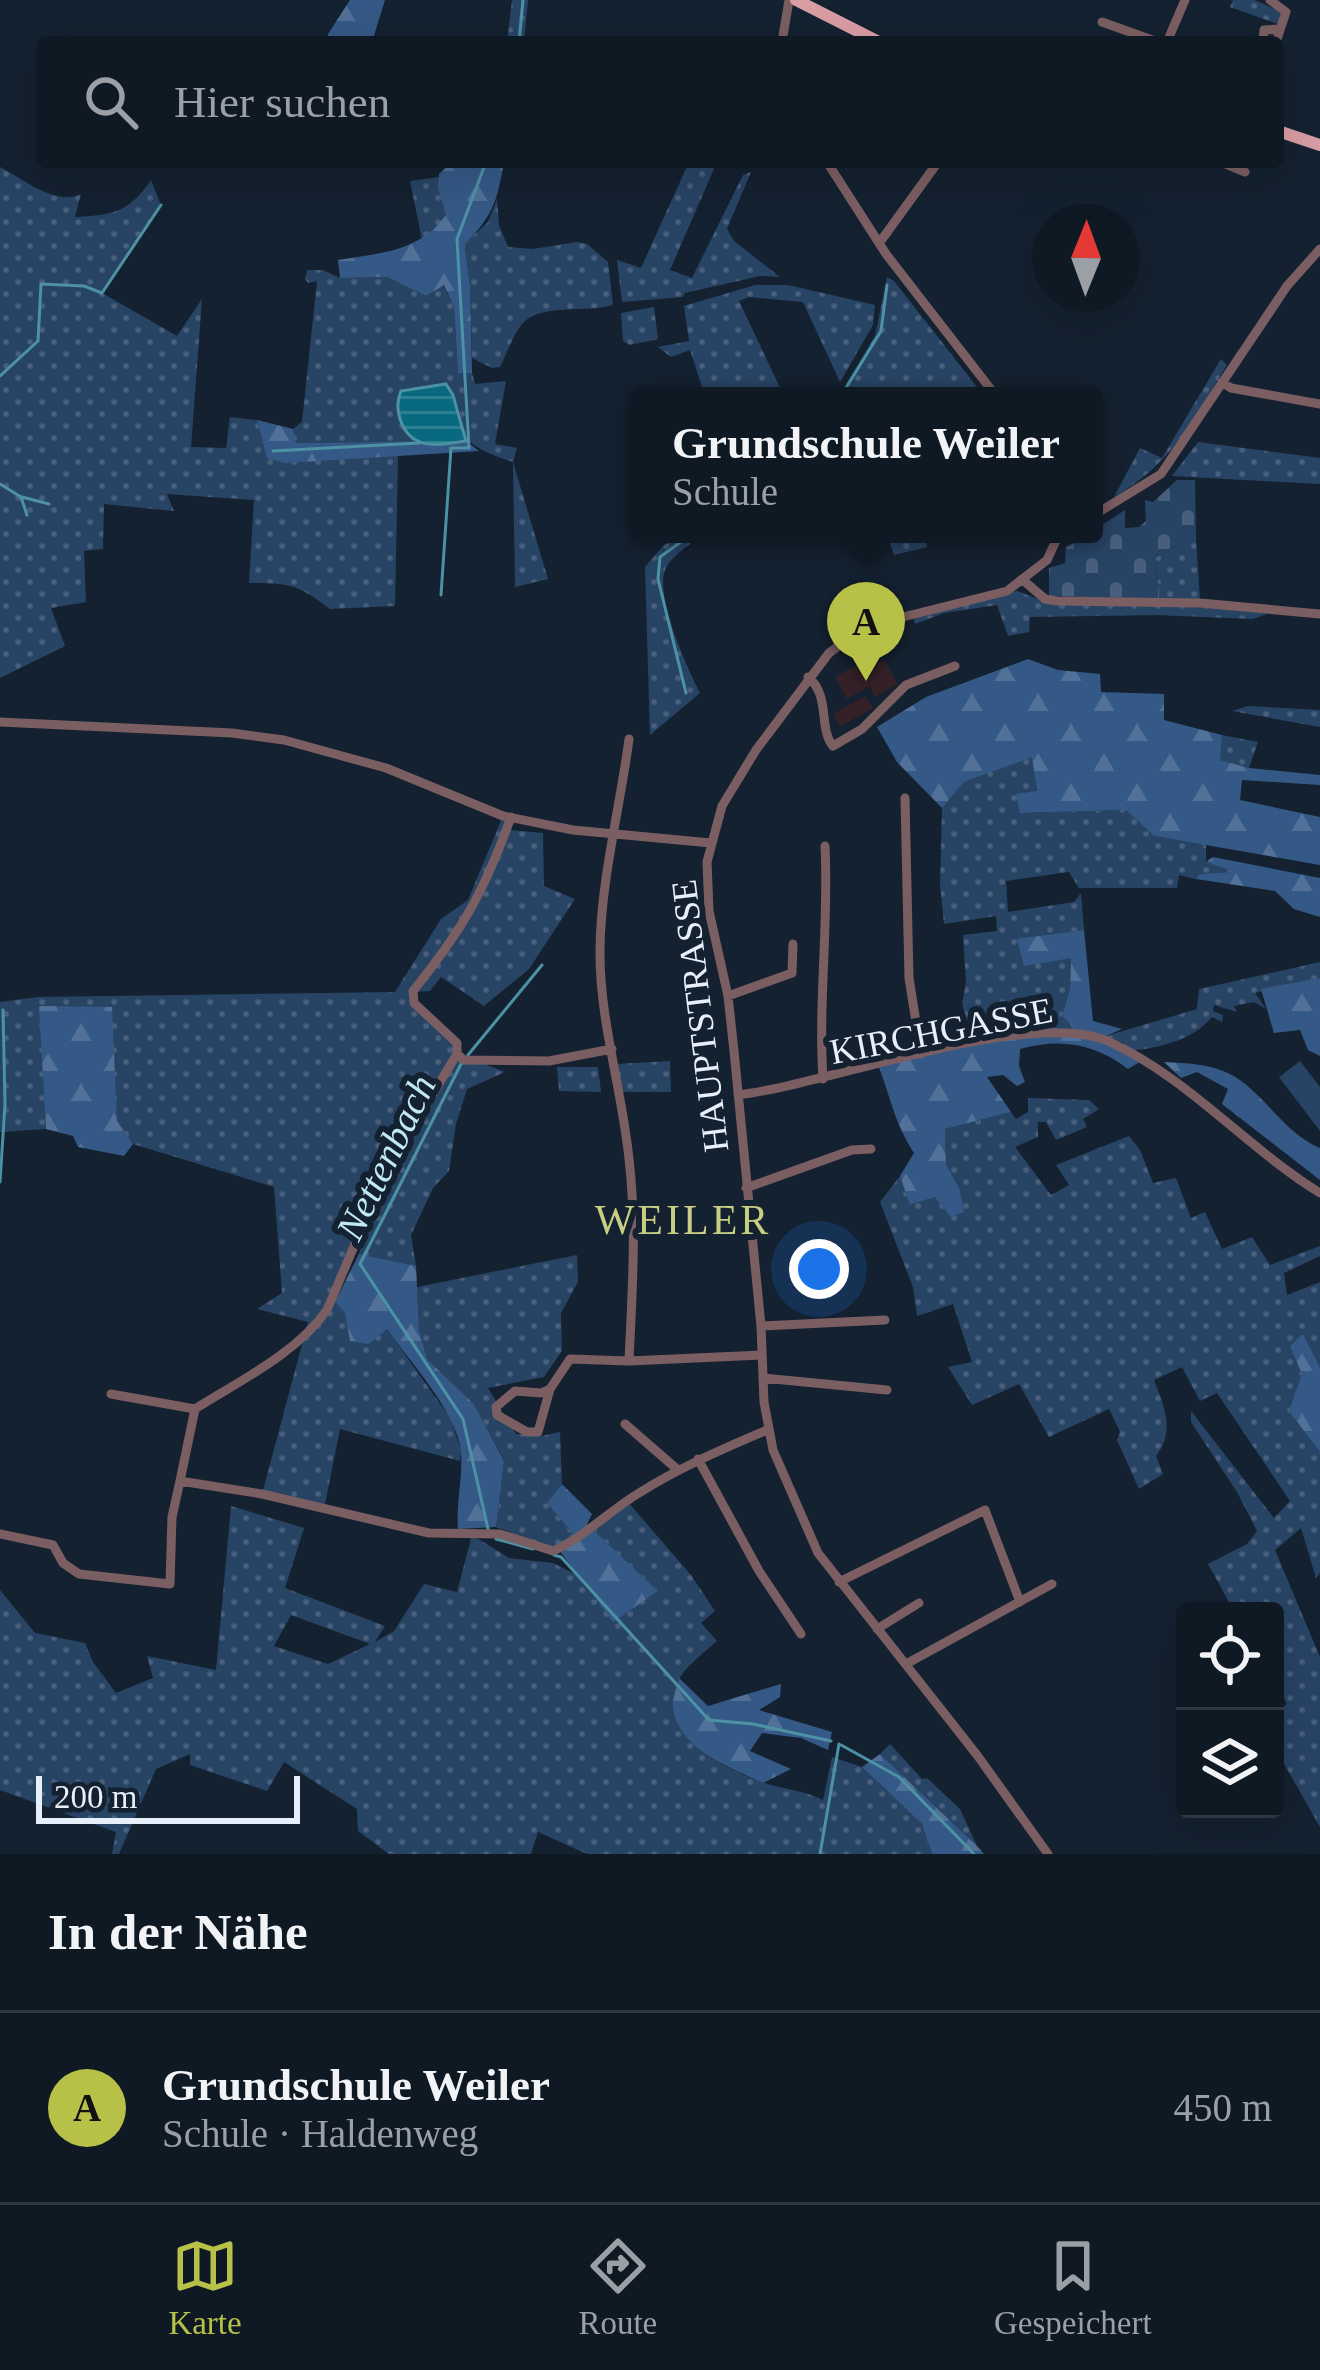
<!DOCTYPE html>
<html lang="de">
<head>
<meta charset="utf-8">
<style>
  :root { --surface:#0f1924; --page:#1d2631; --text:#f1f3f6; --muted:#9ba0a6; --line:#2f3841; --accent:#b8c147 }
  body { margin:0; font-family:Georgia,serif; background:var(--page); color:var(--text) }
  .controls { position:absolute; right:36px; bottom:36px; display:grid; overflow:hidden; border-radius:12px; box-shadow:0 12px 48px #0002 }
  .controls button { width:108px; height:108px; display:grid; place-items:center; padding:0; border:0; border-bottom:3px solid var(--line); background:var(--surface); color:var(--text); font:60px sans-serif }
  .compass { position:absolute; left:1032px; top:204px; width:108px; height:108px; border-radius:50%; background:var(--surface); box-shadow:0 12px 48px #0002; rotate:1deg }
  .scale { position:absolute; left:36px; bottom:30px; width:264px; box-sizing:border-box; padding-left:12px; border:6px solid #e7effa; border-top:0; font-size:33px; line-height:42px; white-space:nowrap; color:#e7effa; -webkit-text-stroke:9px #142130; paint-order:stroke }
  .you { position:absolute; left:819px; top:1269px; width:42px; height:42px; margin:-30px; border:9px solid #fff; border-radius:50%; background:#1a73e8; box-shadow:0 0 0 18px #1a73e833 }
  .badge { display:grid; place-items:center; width:78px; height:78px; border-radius:50%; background:var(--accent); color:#111; font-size:39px; font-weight:700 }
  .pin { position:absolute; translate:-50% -99px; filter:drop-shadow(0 3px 6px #0008) }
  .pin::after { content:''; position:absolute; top:63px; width:42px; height:36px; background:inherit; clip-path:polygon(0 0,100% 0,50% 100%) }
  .popup { position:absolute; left:629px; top:387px; width:474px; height:156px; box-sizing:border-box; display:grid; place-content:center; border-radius:12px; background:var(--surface); filter:drop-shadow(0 3px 9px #0005); font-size:39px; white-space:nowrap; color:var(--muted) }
  .popup b { font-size:45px; color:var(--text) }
  .popup::after { content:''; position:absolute; left:50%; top:100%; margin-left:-24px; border:24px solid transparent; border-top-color:var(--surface) }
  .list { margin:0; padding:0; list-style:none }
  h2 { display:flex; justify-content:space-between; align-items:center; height:156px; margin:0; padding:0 48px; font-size:51px }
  h2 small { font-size:39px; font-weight:400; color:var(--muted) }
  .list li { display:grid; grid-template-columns:78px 1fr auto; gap:36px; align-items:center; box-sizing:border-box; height:192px; padding:0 48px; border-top:3px solid var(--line) }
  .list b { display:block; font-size:45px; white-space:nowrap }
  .list p { margin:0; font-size:39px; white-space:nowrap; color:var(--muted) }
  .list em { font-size:39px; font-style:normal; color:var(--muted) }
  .icon { flex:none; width:66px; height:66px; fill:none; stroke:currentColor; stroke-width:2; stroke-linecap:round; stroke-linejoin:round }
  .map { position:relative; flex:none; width:1320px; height:1854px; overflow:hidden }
  .search { position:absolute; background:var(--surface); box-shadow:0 12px 48px #0002; left:36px; right:36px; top:36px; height:132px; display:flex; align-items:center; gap:30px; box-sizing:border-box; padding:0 42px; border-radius:12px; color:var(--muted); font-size:45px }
  .sheet { height:348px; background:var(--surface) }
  nav { display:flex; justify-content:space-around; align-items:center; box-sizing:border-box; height:168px; border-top:3px solid var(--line); background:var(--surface); font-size:33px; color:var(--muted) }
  nav a { display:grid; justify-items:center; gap:6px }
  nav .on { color:var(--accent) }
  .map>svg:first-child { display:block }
  .education { fill:#332127 }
  .green { fill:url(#green-dots); fill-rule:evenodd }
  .forest { fill:url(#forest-firs) }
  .cemetery { fill:url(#cemetery-stones) }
  .pitch { fill:#284465 }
  .water { fill:url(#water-rules); stroke:#4c92a4; stroke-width:3 }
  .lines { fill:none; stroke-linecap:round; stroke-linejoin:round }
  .stream { stroke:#4c92a4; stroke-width:3 }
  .minor { stroke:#7b5e62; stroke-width:9 }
  .major { stroke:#d99da4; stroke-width:12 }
  .labels { text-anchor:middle; stroke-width:12; stroke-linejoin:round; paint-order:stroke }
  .street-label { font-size:36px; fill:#e7effa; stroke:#142130 }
  .water-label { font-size:39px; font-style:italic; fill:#c0e9f5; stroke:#142130 }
  .quarter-label { font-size:42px; letter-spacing:3px; fill:#c8cf82; stroke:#142130 }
</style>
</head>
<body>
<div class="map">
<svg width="1320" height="1854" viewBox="0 0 1320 1854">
  <defs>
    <pattern id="green-dots" width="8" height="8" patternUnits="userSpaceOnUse" patternTransform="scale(3)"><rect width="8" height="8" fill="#284465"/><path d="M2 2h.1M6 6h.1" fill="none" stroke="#475f7c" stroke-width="1.8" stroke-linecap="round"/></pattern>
    <pattern id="forest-firs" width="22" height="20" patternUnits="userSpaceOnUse" patternTransform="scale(3)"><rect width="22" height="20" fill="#355986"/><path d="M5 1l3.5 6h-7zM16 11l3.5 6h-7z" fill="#527198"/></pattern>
    <pattern id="cemetery-stones" width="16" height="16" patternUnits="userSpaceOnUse" patternTransform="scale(3)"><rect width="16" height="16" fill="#284465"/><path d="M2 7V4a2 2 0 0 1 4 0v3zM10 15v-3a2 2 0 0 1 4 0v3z" fill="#475f7c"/></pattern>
    <pattern id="water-rules" width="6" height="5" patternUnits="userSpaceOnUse" patternTransform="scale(3)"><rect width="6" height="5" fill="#096a7f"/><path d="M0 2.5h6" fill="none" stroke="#2d8092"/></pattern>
  </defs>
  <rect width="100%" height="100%" fill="#142130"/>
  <path class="education" d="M884,660L898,684L875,697L869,686L847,699L835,677L857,665L862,672Z
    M865,696L873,708L840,727L833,714Z"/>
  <path class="green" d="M512,0H528L524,42H507Z
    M1233,0H1254L1282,12L1278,24L1230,7Z
    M689,162H717L670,270L692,278L743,175L751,172L727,229L734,241L780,277L760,276L685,293L683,297L622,302L617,260L641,268Z
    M0,167C22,178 56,207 81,194L75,217C114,215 129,212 151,180L161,205L102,293L177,336L202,299L191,447L226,448L230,417L257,420L267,457L398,455L395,606L330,609C298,584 288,583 249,583L254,500L167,494L174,511L104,504L103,549L84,551L86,602L51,608L65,646L0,678Z
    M439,177L447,215L431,236L422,240L410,181Z
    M497,199L499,225L508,247L533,249L577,242L587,244L608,262L613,305C587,313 539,303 522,324C512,336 507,354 500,367L492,368L472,358L470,285L463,245L488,222Z
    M307,270H323L340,278L387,277L426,296L443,284L454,307L458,373H472L475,384L506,381L495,444L517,448L513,462L548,579L515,587L513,462C438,437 479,431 446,384L401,391C393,409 404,428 415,442L295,443L293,429L302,422L317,281L308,283L305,279Z
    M887,277L894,281L984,396H857L846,384L875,336Z
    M755,285H788L875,305L873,325L840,382L803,302L749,297L739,301L784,396H705L690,350L671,357L658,347L689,341L684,306Z
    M654,307L658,339L630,345L623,341L621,313Z
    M1221,359L1227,365C1193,420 1172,464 1114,497L1140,448L1162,458Z
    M1198,442L1320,458V484L1172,476Z
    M682,534H703C692,543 674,554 667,566C651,589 688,670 700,693L650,735L645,567L663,546Z
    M887,534H925L927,547L894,555Z
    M1196,539L1200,600L1160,599L1155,558L1186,540Z
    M1017,591L1051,604L1280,609L1253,619L1157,615L1030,617L1029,632L1008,636L997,605L944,613L915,624L914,619Z
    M1248,706L1320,710V727L1232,711Z
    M1222,735L1258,742L1249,768L1219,760Z
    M1033,756L1037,792L1021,813L1126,810L1154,836L1206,845V862L1240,873L1201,874L1196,879L1179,875L1177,888H1079L1069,872L1006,881L1008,912L1074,902L1081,893L1084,930L1017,940L1071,957L1070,989L1062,1016L1078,1032L972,1044L962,1003L966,983L963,935L997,931L996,916L944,924L940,884L942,808L964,782Z
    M503,816L510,830L543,833L544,886L575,899L529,969L484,1006L441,977L430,991L413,992L415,1003L457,1043L458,1054L505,1072L467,1089L456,1124L449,1171L433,1188L411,1235L416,1266L359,1254L378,1192L335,1302L345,1313L386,1328L451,1419L461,1451L460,1461L340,1429L324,1509L262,1494L308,1322L257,1309L282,1293L274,1187L133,1144L117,1122L111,1007H40L46,1129L0,1132V1002L38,997L395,992L441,919L468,900Z
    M1320,962V978L1255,993L1266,1009L1254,1002L1234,1006L1237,1012L1214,1005L1213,1011L1223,1015L1222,1022L1212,1017C1192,1041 1156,1049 1125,1051L1124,1043L1106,1036L1197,1009L1199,989Z
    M670,1061L671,1092H619L616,1064Z
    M557,1067H598L601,1092L559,1091Z
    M1028,1098L1089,1100L1099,1109L1083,1119L1087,1127L1056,1140L1046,1122H1038V1137L1015,1147L1051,1195L1069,1185L1056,1165L1129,1136L1140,1150L1153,1183L1176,1178L1191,1218L1205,1212L1222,1249L1252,1237L1270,1265L1320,1246V1256L1284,1273L1287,1295L1320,1282V1368L1303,1335L1302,1374L1290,1411L1320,1452V1573L1316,1578L1301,1528L1275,1550L1320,1657V1827L1275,1748V1712L1287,1704L1275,1682V1611H1234L1208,1564L1247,1544L1257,1531L1237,1492L1191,1422V1411L1274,1518L1290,1501L1217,1393L1200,1401L1182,1367L1154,1380C1165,1408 1175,1431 1156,1456L1163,1474L1139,1489L1117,1440L1120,1432L1109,1409L1049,1437L1019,1384L972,1405L948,1367L972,1362L953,1304L917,1316L913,1287L880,1202L900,1176L911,1205L935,1197L946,1207L959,1188L946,1164L945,1129L1011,1112L1016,1119L1028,1112Z
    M577,1255L578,1282L561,1313L562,1351L544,1377L488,1388L516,1434L542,1436L560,1432L562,1484L547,1503L572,1533L559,1550L496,1527L504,1460L474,1404L427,1359L419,1329L417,1287Z
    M627,1501L691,1575L715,1611L701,1623L717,1641C705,1652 684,1667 678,1682C658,1734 719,1766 759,1781C780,1789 803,1790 823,1800L832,1757L862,1767L922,1824L932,1854H587L538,1832L531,1854H389L358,1831L357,1809L284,1762L267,1791L190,1765V1754L156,1769L119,1854H112L116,1832L0,1790V1590L35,1633L85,1643L93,1662L116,1693L153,1678L147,1656L216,1670L231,1506L304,1528L285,1588L385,1626L375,1642L394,1631L424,1584L457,1592L472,1535L509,1558L553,1563L577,1575L613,1621L658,1591L594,1531ZM291,1615L370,1644L328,1664L274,1646Z
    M890,1744L922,1779L927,1778L960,1809L977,1846L880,1754Z"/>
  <path class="forest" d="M350,0H385L372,42H327L328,34Z
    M452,162H504C497,202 493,216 464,245L470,285L472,373H458L454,307L444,285L426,296L387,277L340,278L338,260C381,253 419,252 446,215L438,187L439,174Z
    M257,420L293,429L296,443L466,441L479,451L285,463L267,458Z
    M1028,659L1058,670L1100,674L1101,692L1164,694V720L1222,735L1220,760L1249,768L1320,775V785L1242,780L1240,800L1320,817V865L1154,836L1126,810L1020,813L1016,794L1037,791L1032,757L964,782L942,808L897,762L877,727L926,697Z
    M1213,857L1320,878V917L1294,909L1275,891L1196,879L1200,874L1235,872L1206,862Z
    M1084,930L1093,1021L1122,1029L1106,1036L1107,1040L1143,1060L1128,1069C1094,1043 1060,1038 1020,1049L1019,1066L1025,1082L1017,1086L1003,1075L987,1077L1011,1112L945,1129L946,1164L959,1188L964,1212L951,1217L935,1197L910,1205L900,1176L914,1153C894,1122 891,1098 878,1065L1003,1038L1006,1025L1042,1020L1050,1033L1077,1031L1062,1016L1070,989L1071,958L1024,966L1017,939Z
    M1320,978V1056L1308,1050L1300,1030L1274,1033L1261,989Z
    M39,1006L112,1007L117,1121L133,1144L124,1156L78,1147L73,1136L46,1129Z
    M1164,1062C1185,1063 1211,1064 1230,1074C1265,1093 1282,1132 1320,1148V1180L1222,1104L1228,1089L1197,1072L1181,1078Z
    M359,1254L416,1266L419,1329L427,1359L474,1404L504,1461L496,1527L458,1529C456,1503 463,1477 461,1452C458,1413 409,1361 387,1329L369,1344L350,1341L345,1313L335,1302Z
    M1303,1334L1320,1368V1452L1289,1411L1302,1374L1290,1346Z
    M562,1484L592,1514L587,1524L658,1591L613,1622L559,1550L572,1533L547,1503Z
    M679,1678L708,1706L781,1684L780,1697L759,1710L832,1732L828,1750L801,1738L762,1733L750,1751L791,1769L763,1783C731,1768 678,1749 673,1708C672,1699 677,1686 679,1678Z
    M880,1754L977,1846L984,1854H932L922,1824L862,1767Z"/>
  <path class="cemetery" d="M1177,480H1195L1196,539L1186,540L1155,558L1160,599L1049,596V568L1065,563L1066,547L1094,534V530L1125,510V528L1139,527L1146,521L1145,500L1153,502Z"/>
  <path class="pitch" d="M1300,1061L1320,1087V1131L1279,1077Z"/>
  <path class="water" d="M446,384L453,395L466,441C439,445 411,452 400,419C397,408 397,401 401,391Z"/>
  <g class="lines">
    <path class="stream" d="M519,42L523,0
      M0,376L38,341L41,284L84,286L102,293L161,205
      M841,396L881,331L887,285
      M273,451L419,443
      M0,484L21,497L27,515
      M22,497L49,504
      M441,595L451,448H469L457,239L486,162
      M686,693L658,579L660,557L692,534
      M468,1055L542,965
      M461,1064L360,1264L463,1419L488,1529
      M0,1182L5,1104L3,1010
      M496,1539L533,1549
      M554,1555L561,1557L709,1720L753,1724L831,1741
      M841,1745L899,1777L974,1854
      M820,1854L839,1744"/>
    <path class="minor" d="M1270,0L1286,12L1276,42
      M1102,22L1158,42
      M782,42L789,0
      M1167,42L1185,0
      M1263,42L1264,30L1280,29
      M827,162L886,254L996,396
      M1221,162L1245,172
      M880,242L938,162
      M1222,382L1231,388L1320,404
      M1094,515L1161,474L1287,286L1320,249
      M1024,581L1045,599L1057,601L1200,603L1320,614
      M808,677C831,696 818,728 833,746L862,729L906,685L955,666
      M0,722L232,733L284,740L386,768L503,816L573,830L711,843
      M905,798L909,978L921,1054
      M728,996L792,973L793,944
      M457,1054V1043L414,1003L413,991C463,929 484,892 511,817
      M823,1079C818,1001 829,924 825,846
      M738,1095C830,1084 1032,1006 1110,1042C1188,1078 1247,1148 1320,1193
      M746,1188L852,1150L871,1149
      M761,1326L885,1320
      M629,1361C632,1294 637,1226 629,1159C622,1089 599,1019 600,949C601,879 620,808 629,739
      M763,1378L887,1390
      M550,1389L541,1393L515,1391L496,1407L497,1415L527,1432H538L550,1389L570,1359L629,1361L762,1355
      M111,1394L195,1409
      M625,1424L678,1470
      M698,1459L759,1571L801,1634
      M180,1481L195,1409C239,1381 296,1354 327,1310L385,1173L457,1054L464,1060L549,1061L612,1049
      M0,1534L53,1545L63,1563L79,1574L170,1584L172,1517L180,1481L262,1494L429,1533L500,1534L553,1551C586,1536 609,1511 639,1493C680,1467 723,1449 767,1430
      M839,1582L985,1510L1020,1602
      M877,1629L919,1603
      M906,1664L1052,1584
      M1048,1854L977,1755L818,1553L773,1450L764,1402L761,1326L734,1051L728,996L709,911L707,862L722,806L756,750L829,653L855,634L883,622L1007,591L1047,560L1059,534"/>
    <path class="major" d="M796,0L879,42
      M1278,131L1320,145"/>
  </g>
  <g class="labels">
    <g class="street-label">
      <text transform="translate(699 1016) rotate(-97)" y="13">HAUPTSTRASSE</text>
      <text transform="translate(941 1030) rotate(-11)" y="13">KIRCHGASSE</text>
    </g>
    <g class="water-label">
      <text transform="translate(385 1157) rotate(-64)" y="14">Nettenbach</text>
    </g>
    <g class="quarter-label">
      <text x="683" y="1234">WEILER</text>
    </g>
  </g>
</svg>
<div class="controls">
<button><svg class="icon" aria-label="locate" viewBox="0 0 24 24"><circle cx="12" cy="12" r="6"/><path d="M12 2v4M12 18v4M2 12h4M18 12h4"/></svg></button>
<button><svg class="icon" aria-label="layers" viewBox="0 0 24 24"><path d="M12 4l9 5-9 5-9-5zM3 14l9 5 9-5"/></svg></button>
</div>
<svg class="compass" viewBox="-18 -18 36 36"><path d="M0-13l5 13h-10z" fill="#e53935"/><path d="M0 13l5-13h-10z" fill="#9ba0a6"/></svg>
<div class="scale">200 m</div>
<div class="you"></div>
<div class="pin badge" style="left:866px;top:681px">A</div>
<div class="popup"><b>Grundschule Weiler</b>Schule</div>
<div class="search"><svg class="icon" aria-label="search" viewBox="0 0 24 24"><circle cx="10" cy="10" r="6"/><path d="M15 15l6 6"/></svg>Hier suchen</div>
</div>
<section class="sheet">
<h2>In der Nähe<small></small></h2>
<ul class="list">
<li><span class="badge">A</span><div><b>Grundschule Weiler</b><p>Schule · Haldenweg</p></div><em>450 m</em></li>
</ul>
</section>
<nav>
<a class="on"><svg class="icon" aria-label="map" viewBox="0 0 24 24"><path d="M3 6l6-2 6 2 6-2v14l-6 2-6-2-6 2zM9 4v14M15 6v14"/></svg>Karte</a>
<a><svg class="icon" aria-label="directions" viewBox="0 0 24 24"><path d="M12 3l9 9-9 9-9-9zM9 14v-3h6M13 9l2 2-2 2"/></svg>Route</a>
<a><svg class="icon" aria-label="saved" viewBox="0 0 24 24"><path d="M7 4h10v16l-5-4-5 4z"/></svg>Gespeichert</a>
</nav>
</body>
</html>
